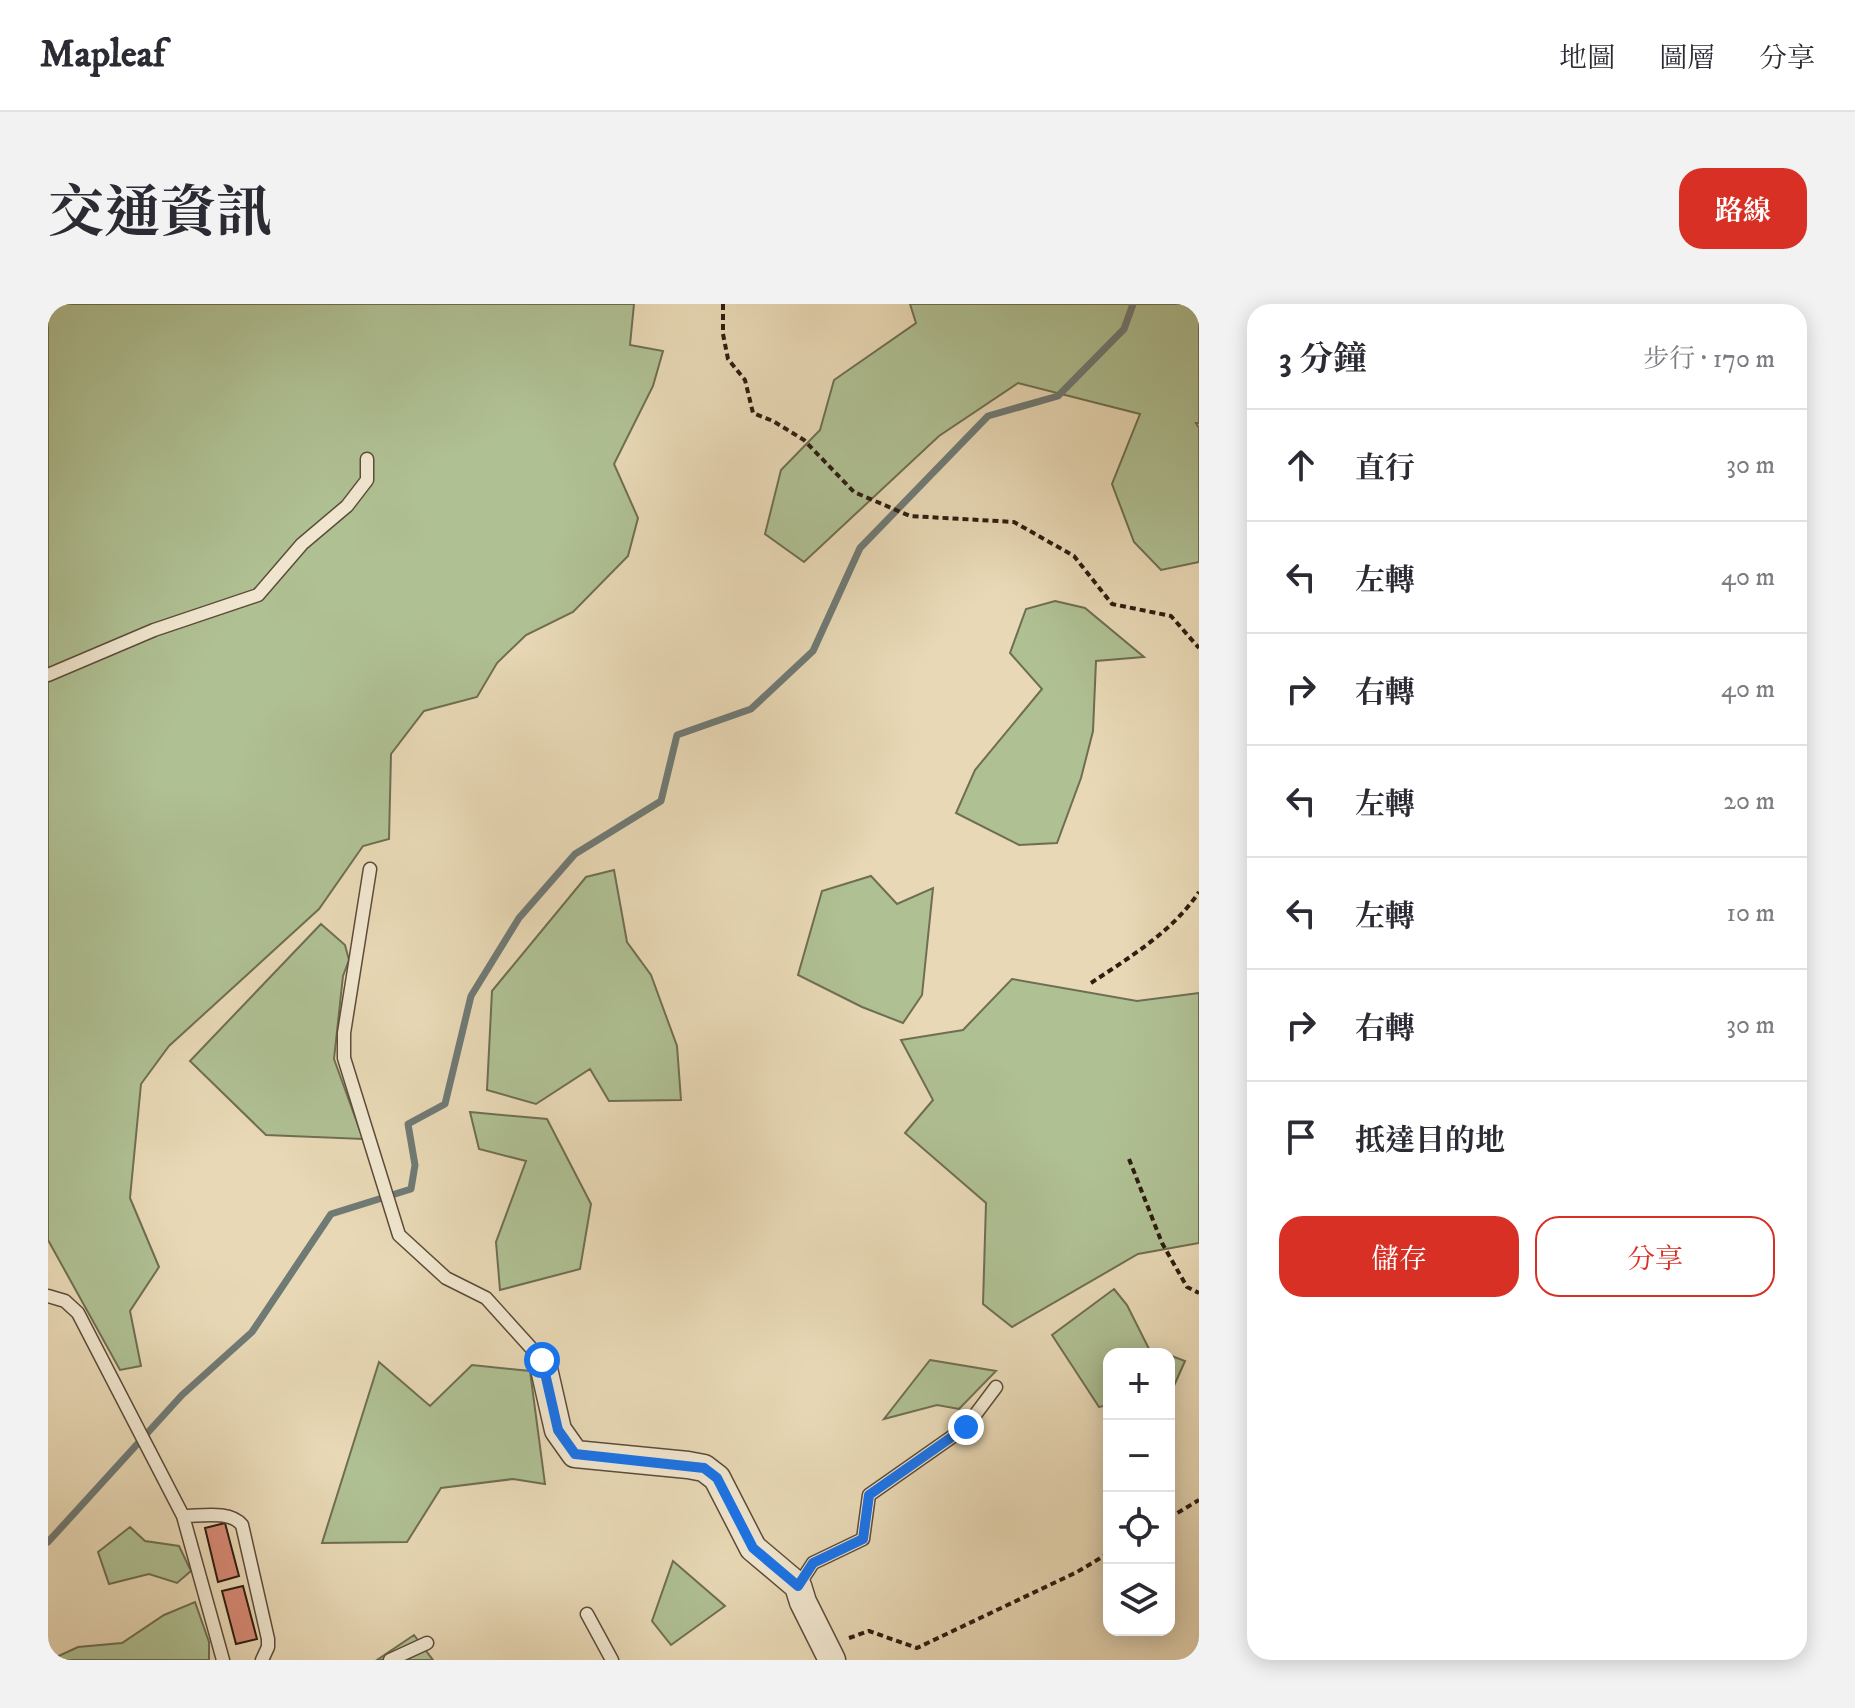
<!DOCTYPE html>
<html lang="zh-TW">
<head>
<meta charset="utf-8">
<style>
  :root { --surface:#fff; --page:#f2f2f3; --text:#2b2b33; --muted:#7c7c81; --line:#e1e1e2; --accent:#d93025 }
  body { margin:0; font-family:"IM FELL DW Pica","Noto Serif TC",serif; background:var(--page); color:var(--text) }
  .controls { position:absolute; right:24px; bottom:24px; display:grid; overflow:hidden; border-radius:16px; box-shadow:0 4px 20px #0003 }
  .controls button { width:72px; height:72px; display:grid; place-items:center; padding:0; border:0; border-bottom:2px solid var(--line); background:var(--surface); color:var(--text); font:40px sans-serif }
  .stop { position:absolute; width:24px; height:24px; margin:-18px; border:6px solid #1a73e8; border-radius:50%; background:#fff }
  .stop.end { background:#1a73e8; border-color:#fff; box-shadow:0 2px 8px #0008 }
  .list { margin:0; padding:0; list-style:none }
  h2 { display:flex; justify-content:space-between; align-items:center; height:104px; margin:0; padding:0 32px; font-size:34px }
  h2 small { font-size:26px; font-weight:400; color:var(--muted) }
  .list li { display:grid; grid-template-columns:52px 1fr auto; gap:24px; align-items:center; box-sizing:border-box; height:112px; padding:0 32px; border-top:2px solid var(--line) }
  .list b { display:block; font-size:30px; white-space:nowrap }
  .list em { font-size:26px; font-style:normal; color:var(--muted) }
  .actions { display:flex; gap:16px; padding:24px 32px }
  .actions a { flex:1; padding:18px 0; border:2px solid var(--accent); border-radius:24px; text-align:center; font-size:28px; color:var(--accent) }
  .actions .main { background:var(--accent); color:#fff }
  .icon { flex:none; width:44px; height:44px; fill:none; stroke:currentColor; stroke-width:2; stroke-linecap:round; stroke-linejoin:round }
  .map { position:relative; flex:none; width:1151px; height:1356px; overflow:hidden; border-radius:24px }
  header { display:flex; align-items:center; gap:48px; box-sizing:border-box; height:112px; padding:0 40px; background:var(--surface); border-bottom:2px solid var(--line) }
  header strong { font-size:38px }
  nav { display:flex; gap:44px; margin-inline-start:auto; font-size:28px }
  .intro { display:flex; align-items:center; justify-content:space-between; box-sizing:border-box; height:192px; padding:0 48px }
  h1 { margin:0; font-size:56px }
  .button { padding:20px 36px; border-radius:24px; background:var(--accent); color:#fff; font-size:28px; font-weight:700 }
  main { display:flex; gap:48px; padding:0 48px }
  aside { flex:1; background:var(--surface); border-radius:24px; box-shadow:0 4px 20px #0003 }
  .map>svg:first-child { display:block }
  .green { fill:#afc093; stroke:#6f6e52; stroke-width:2 }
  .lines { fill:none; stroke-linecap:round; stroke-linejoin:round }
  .stream { stroke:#707a75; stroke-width:7 }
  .building { fill:#d78a75; stroke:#2f1d11; stroke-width:2 }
  .service-casing { stroke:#5d4c3a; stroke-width:15 }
  .minor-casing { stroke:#5d4c3a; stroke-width:29 }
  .path { stroke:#2f1d11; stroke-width:4; stroke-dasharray:6 4; stroke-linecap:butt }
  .service { stroke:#f0e6cf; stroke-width:12 }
  .minor { stroke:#f0e6cf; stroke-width:26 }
  .route { stroke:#1a73e8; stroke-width:10 }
</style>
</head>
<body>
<header>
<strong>Mapleaf</strong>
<nav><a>地圖</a><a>圖層</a><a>分享</a></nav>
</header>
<div class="intro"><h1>交通資訊</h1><a class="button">路線</a></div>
<main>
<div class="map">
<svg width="1151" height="1356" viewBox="0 0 1151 1356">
  <rect width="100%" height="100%" fill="#e8d8b5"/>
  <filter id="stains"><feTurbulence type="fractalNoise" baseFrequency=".0025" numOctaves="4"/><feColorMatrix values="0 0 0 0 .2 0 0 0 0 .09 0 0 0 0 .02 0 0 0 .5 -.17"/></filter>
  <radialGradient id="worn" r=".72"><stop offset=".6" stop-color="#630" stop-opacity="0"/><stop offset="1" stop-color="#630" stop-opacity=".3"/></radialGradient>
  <path class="green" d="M0,0H586L582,41L615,47L605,82L566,160L590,214L580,252L525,308L478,331L449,359L429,393L376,407L343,450L341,535L315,542L271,605L121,742L93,780L82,894L111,963L82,1007L93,1062L72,1066L0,936Z
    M862,0H1151V119H1148L1151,124V258L1113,266L1086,238L1064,180L1092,110L970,79L891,132L756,258L717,230L733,166L772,126L786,76L868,19Z
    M1007,297L1037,304L1096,353L1048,357L1045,427L1033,474L1009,539L971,541L908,509L927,466L994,385L962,349L978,305Z
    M566,566L579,638L603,671L629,742L633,796L561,797L542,765L488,800L439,786L444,687L538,573Z
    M823,572L849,600L885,584L874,691L855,719L814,703L750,671L774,587Z
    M273,620L297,641L301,656L295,672L286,755L315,835L218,831L142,757Z
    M964,675L1089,697L1151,689V939L1090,950L964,1023L935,1000L938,899L857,829L885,796L853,736L915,726Z
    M422,808L499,815L543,900L532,965L452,986L448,938L478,857L431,845Z
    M1066,985L1079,1001L1101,1045L1117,1050H1061V1101L1051,1103L1004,1031Z
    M1121,1051L1137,1057L1121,1093Z
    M882,1056L948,1067L911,1105L889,1101L836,1115Z
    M331,1058L382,1102L424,1061L482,1067L497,1180L465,1175L393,1184L359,1238L274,1239Z
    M82,1223L97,1237L131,1242L143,1267L129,1279L101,1270L61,1280L50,1248Z
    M625,1257L677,1302L623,1341L604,1317Z
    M147,1298L161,1338V1356H2L30,1343L74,1339L116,1311Z
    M366,1331L385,1356H329Z"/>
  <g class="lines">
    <path class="stream" d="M0,1238L134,1091L204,1028L283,910L363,885L367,861L360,820L397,800L423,692L471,614L527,550L613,497L629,431L703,405L765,347L812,244L940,112L1010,92L1076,25L1085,0"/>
  </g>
  <path class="building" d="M177,1219L191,1272L170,1278L157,1224Z
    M195,1282L209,1335L188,1340L174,1287Z"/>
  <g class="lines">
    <defs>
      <path id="service" d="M0,371L106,326L210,291L254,240L299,202L319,176V155
        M322,565L296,729V754L351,931L398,974L438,994L494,1056
        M0,992L17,997L30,1009L135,1212L175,1356
        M135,1212C153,1212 182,1206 194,1221L220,1335V1343L214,1356
        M750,1282L765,1259L815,1235L821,1191L918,1123L948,1083
        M539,1310L564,1356
        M342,1356L379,1339"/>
      <path id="minor" d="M494,1056L510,1126L527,1150L640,1161L656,1164L669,1174L705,1244L750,1282L755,1298L784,1356"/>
    </defs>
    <use href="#service" class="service-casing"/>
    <use href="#minor" class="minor-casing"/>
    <path class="path" d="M675,0V30L680,55L697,76L705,109L725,117L756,136L806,188L862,212L966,218L1026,252L1064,300L1123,312L1151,344
      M1043,679C1082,653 1124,628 1151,588
      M1081,855L1114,939L1139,983L1151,989
      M1121,1214L1151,1196
      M801,1334L821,1327L869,1344L1029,1268L1061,1249"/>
    <use href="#service" class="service"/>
    <use href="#minor" class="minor"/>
  </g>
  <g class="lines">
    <path class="route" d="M494,1056L510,1126L527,1150L656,1164L669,1174L705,1244L750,1282L765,1259L815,1235L821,1191L918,1123"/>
  </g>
  <rect width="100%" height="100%" filter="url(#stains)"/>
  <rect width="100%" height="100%" fill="url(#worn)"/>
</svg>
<div class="controls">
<button>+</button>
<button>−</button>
<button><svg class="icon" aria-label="locate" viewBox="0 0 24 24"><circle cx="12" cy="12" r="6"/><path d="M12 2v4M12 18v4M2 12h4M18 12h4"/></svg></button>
<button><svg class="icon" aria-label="layers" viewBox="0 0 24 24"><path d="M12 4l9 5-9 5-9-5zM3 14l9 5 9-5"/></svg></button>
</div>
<div class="stop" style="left:494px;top:1056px"></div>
<div class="stop end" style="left:918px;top:1123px"></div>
</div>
<aside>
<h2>3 分鐘<small>步行 · 170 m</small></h2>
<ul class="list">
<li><svg class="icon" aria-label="ahead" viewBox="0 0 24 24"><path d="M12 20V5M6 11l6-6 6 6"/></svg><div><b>直行</b></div><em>30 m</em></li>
<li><svg class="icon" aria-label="left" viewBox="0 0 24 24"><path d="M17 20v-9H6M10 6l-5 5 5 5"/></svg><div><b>左轉</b></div><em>40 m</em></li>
<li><svg class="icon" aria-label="right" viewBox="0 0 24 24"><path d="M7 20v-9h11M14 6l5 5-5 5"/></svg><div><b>右轉</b></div><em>40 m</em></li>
<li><svg class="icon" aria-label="left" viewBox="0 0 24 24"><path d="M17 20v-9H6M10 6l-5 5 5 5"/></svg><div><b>左轉</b></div><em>20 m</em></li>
<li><svg class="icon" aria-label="left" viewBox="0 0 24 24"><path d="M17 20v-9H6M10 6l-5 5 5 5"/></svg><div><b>左轉</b></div><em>10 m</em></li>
<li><svg class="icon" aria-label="right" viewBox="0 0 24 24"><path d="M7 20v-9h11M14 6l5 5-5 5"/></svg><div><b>右轉</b></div><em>30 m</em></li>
<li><svg class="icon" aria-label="arrive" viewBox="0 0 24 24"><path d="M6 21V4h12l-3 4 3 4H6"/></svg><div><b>抵達目的地</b></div></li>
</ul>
<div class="actions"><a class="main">儲存</a><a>分享</a></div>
</aside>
</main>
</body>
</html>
